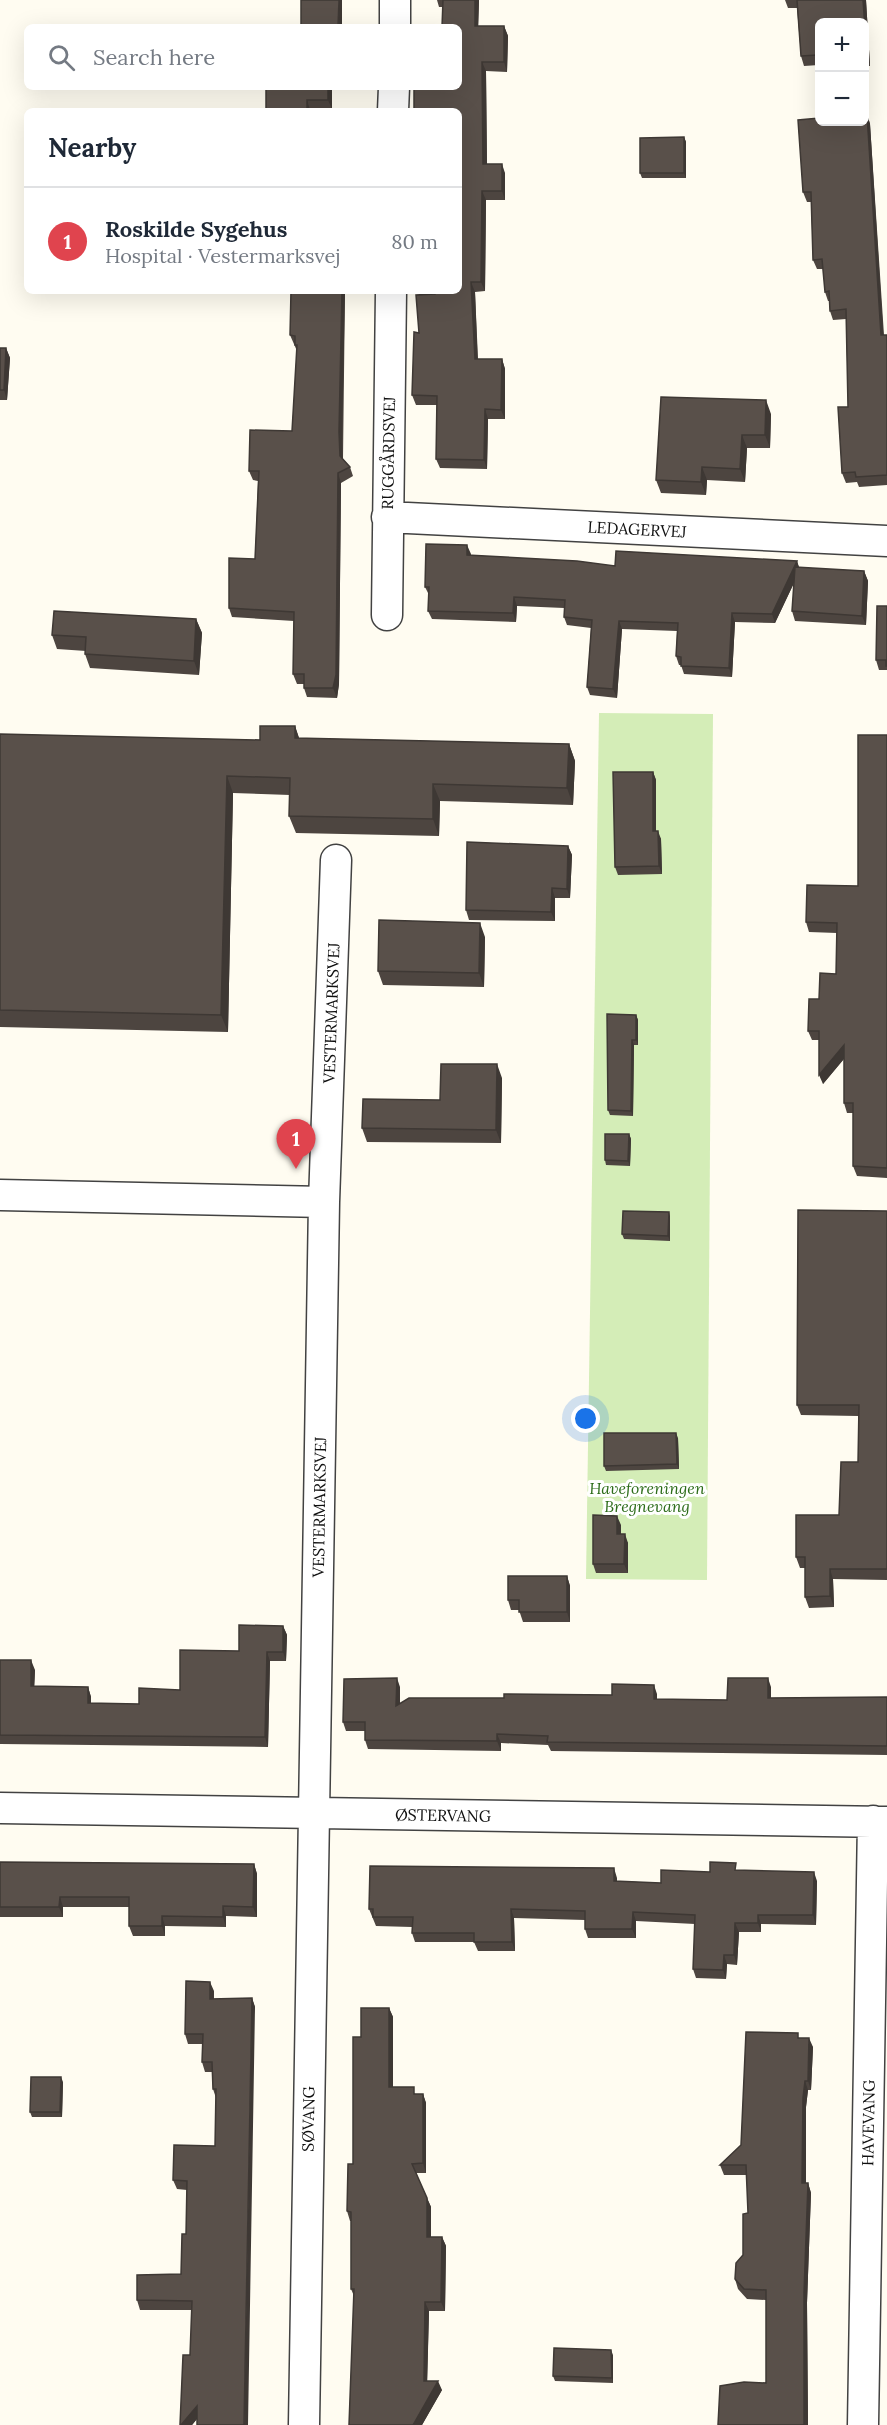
<!DOCTYPE html>
<html lang="en">
<head>
<meta charset="utf-8">
<style>
  :root { --surface:#fff; --page:#f2f2f3; --text:#1f2937; --muted:#747a83; --line:#e0e1e3; --accent:#111827 }
  body { margin:0; font-family:Lora,serif; background:var(--page); color:var(--text) }
  .controls { position:absolute; right:18px; top:18px; display:grid; overflow:hidden; border-radius:9px; box-shadow:0 6px 24px #0002 }
  .controls button { width:54px; height:54px; display:grid; place-items:center; padding:0; border:0; border-bottom:2px solid var(--line); background:var(--surface); color:var(--text); font:30px sans-serif }
  .you { position:absolute; left:586px; top:1419px; width:21px; height:21px; margin:-15px; border:4px solid #fff; border-radius:50%; background:#1a73e8; box-shadow:0 0 0 9px #1a73e833 }
  .badge { display:grid; place-items:center; width:39px; height:39px; border-radius:50%; background:var(--accent); color:#fff; font-size:20px; font-weight:700 }
  .pin { position:absolute; translate:-50% -50px; filter:drop-shadow(0 2px 3px #0008) }
  .pin::after { content:''; position:absolute; top:32px; width:21px; height:18px; background:inherit; clip-path:polygon(0 0,100% 0,50% 100%) }
  .list { margin:0; padding:0; list-style:none }
  h2 { display:flex; justify-content:space-between; align-items:center; height:78px; margin:0; padding:0 24px; font-size:26px }
  h2 small { font-size:20px; font-weight:400; color:var(--muted) }
  .list li { display:grid; grid-template-columns:39px 1fr auto; gap:18px; align-items:center; box-sizing:border-box; height:108px; padding:0 24px; border-top:2px solid var(--line) }
  .list b { display:block; font-size:22px; white-space:nowrap }
  .list p { margin:0; font-size:20px; white-space:nowrap; color:var(--muted) }
  .list em { font-size:20px; font-style:normal; color:var(--muted) }
  .icon { flex:none; width:33px; height:33px; fill:none; stroke:currentColor; stroke-width:2; stroke-linecap:round; stroke-linejoin:round }
  .map { position:relative; flex:none; width:887px; height:2425px; overflow:hidden }
  .search { position:absolute; background:var(--surface); box-shadow:0 6px 24px #0002; left:24px; top:24px; width:438px; height:66px; display:flex; align-items:center; gap:15px; box-sizing:border-box; padding:0 21px; border-radius:9px; color:var(--muted); font-size:22px }
  .panel { position:absolute; background:var(--surface); box-shadow:0 6px 24px #0002; left:24px; top:108px; width:438px; height:186px; border-radius:9px }
  .map>svg:first-child { display:block }
  .garden { fill:#d4edb7 }
  .lines { fill:none; stroke-linecap:round; stroke-linejoin:round }
  .minor-casing { stroke:#424242; stroke-width:33 }
  .minor { stroke:#fff; stroke-width:30 }
  .wall { fill:#4d4540 }
  .shaded-wall { fill:#3e3834 }
  .building { fill:#59504a; stroke:#3e3834; stroke-width:1.5 }
  .labels { text-anchor:middle; stroke-width:6; stroke-linejoin:round; paint-order:stroke }
  .street-label { font-size:16px; fill:#0f0f0f; stroke:#fff }
  .park-label { font-size:16px; font-style:italic; fill:#2c6c19; stroke:#fff }
</style>
</head>
<body>
<div class="map">
<svg width="887" height="2425" viewBox="0 0 887 2425">
  <rect width="100%" height="100%" fill="#fffcf1"/>
  <path class="garden" d="M599,713L713,714L707,1580L586,1579Z"/>
  <g class="lines">
    <defs>
      <path id="minor" d="M395,27V0
        M393,111L394,87
        M387,517L887,541
        M387,615L391,291
        M0,1195L324,1202L304,2425
        M324,1202L336,860
        M0,1808L887,1822
        M863,2425L873,1821"/>
    </defs>
    <use href="#minor" class="minor-casing"/>
    <use href="#minor" class="minor"/>
  </g>
  <path class="wall" d="M437,0H479L478,26H504L508,36L507,72L486,71L487,164L505,173V200H486L485,291L475,292L478,359H502L505,369V419H488L487,469L440,468L436,459L437,405H416L412,395L419,333L435,294L459,291V87L443,7H439Z
    M785,0H866L870,66H864V22H819V65L804,66L801,56L797,8H788Z
    M266,87H332V109L310,110Z
    M867,114L870,124L884,335H887V485L859,487L857,482L846,483L842,473L848,407L846,319L833,320L830,311L829,301H828L825,292L823,269H817L813,260L811,202H807L803,192Z
    M684,137L686,142V178H642L640,173Z
    M291,291H345L343,459L350,467L353,476L341,483L339,684L337,698L307,697L304,688V684H297L293,674L294,621L232,617L229,608L255,559L258,481L253,480L249,471L292,431L297,351L290,335Z
    M0,348H6L10,358L7,400H0Z
    M771,414L770,448H747L745,482L707,480L706,495L661,493L656,480Z
    M471,554V555L615,566L797,561L799,568L864,571L868,581L866,625L795,621L792,611L794,583L775,623L735,622L732,677L684,674L681,665H679L676,656L677,631L622,629L617,698L590,695L587,687L591,628L567,625L564,617V608L517,606L516,622L432,619L428,611L429,595L425,587Z
    M887,606V670H879L876,660Z
    M196,619L202,633L199,675L90,668L85,654L86,651L57,649L52,635Z
    M295,726L299,738L569,744L575,761L573,805L440,801L439,836L296,833L289,816L290,795L233,793L228,1032L0,1027V734L260,740Z
    M887,735V1178L857,1176L853,1166V1113H847L844,1103V1059L823,1084L819,1040H812L808,1031L819,999L836,974L837,933L809,932L806,922L858,886Z
    M653,772L656,780V831L661,839L662,874L618,875L615,867Z
    M568,846L572,855L570,898H555V921L469,920L466,910Z
    M485,937L484,987L383,985L378,971Z
    M636,1015L638,1020V1045H634L633,1116L610,1115L608,1110Z
    M502,1078L501,1143L367,1142L362,1128Z
    M629,1134L631,1139L630,1166L606,1165L605,1160Z
    M887,1211V1580L833,1579L834,1607L809,1608L805,1597V1568H800L796,1557L839,1515L858,1462V1416L801,1415L797,1405Z
    M669,1212L670,1217V1241L624,1239L622,1234Z
    M678,1438L679,1469L606,1471L604,1466Z
    M621,1525V1534L628,1543V1573H596L593,1564Z
    M567,1576L570,1586V1622H523L519,1610H511L508,1600Z
    M283,1626L287,1635L286,1661H270L268,1747L0,1744V1660L35,1670L34,1686L88,1687L91,1697V1703L139,1704L180,1690L239,1651Z
    M400,1687V1703L504,1698L657,1694V1699L727,1700L771,1687V1698L887,1697V1755L551,1751L548,1745L501,1743V1751L368,1749L365,1740V1731H346L343,1722Z
    M0,1862L254,1864L257,1874V1917L226,1916V1927L165,1926V1936H133L129,1926V1907H63V1917H0Z
    M738,1870L817,1881L816,1925L761,1924V1932H739L737,1965L727,1964L726,1979L696,1978L693,1969L695,1924L636,1921V1938H588L585,1929V1920L514,1918L515,1951H478L474,1942H415L412,1933V1927L376,1926L369,1909L617,1878V1881L661,1883L710,1872Z
    M214,1991V1999L252,1998L255,2007L197,2419L192,2425H180L190,2355L192,2310H140L137,2300L181,2274L186,2234L187,2190L177,2189L173,2180L215,2146L216,2098L213,2089L212,2072H205L202,2062L203,2044H188L185,2034Z
    M389,2008L393,2017V2087L416,2094H423L426,2103V2173H416L431,2207V2237H442L446,2246L445,2311H429L427,2381L442,2390L422,2425H349L354,2296L351,2289V2221H350L347,2211L353,2164L361,2037Z
    M800,2038L813,2047L811,2090H808L806,2107V2183H808L811,2193L807,2303L808,2425H718L766,2383V2300L747,2299L738,2289L735,2279L743,2255L748,2213L747,2175H724L720,2165L741,2145Z
    M63,2082L62,2117H32L30,2112Z
    M613,2355V2383L555,2381L553,2376Z"/>
  <path class="shaded-wall" d="M339,0H342V27H338Z
    M475,0H479L478,36L475,26Z
    M863,0H866L870,66L867,56Z
    M504,26L508,36L507,72L504,62Z
    M482,62L486,71L487,173L483,164Z
    M328,87H332V109L328,100Z
    M307,100L310,110V111H307Z
    M867,114L870,124L884,345L881,335Z
    M684,137L686,142V178L684,173Z
    M502,164L505,173V200L502,191Z
    M482,191L486,200L485,291L481,282Z
    M471,282L475,292L478,369L475,359Z
    M342,291H345L342,442L343,465L340,456L339,432Z
    M6,348L10,358L7,400L4,390Z
    M502,359L505,369V419L501,410Z
    M766,400L771,414L770,448L765,435Z
    M485,409L488,419L487,469L484,460Z
    M742,435L747,448L745,482L740,469Z
    M702,467L707,480L706,495L701,482Z
    M338,473L341,483L339,684L337,698L333,688Z
    M467,545L471,554L470,564L467,555Z
    M797,561L800,570L775,623L772,614Z
    M864,571L868,581L866,625L862,616Z
    M514,597L517,606L516,622L513,613Z
    M732,613L735,622L732,677L729,668Z
    M196,619L202,633L199,675L194,661Z
    M619,621L622,629L617,698L613,689Z
    M295,726L301,744L295,738Z
    M569,744L575,761L573,805L567,788Z
    M653,772L656,780V839L653,831Z
    M227,776L233,793L228,1032L221,1015Z
    M433,784L440,801L439,836L433,819Z
    M658,831L661,839L662,874L659,866Z
    M568,846L572,855L570,898L567,889Z
    M552,888L555,898V921L551,912Z
    M480,923L485,937L484,987L479,973Z
    M636,1015L638,1020V1045L636,1040Z
    M632,1040L634,1045L633,1116L631,1111Z
    M844,1045L847,1055L823,1084L819,1075Z
    M497,1064L502,1078L501,1143L496,1130Z
    M629,1134L631,1139L630,1166L628,1161Z
    M669,1212L670,1217V1241L668,1236Z
    M676,1433L678,1438L679,1469L677,1464Z
    M617,1516L621,1525V1543L617,1534Z
    M625,1534L628,1543V1573L624,1564Z
    M830,1569L833,1579L834,1607L830,1596Z
    M567,1576L570,1586V1622L567,1612Z
    M283,1626L287,1635L286,1661L283,1652Z
    M267,1652L270,1661L268,1747L265,1737Z
    M31,1660L35,1670L34,1696L31,1686Z
    M397,1678L400,1687V1715L396,1706Z
    M768,1678L771,1687V1707L768,1698Z
    M654,1685L657,1694V1709L654,1699Z
    M88,1687L91,1697V1712L88,1703Z
    M497,1734L501,1743V1751L497,1741Z
    M254,1864L257,1874V1917L253,1907Z
    M614,1868L617,1878V1890L614,1881Z
    M814,1872L817,1881L816,1925L813,1915Z
    M60,1897L63,1907V1917L59,1907Z
    M223,1906L226,1916V1927L223,1917Z
    M511,1909L514,1918L515,1951L512,1942Z
    M633,1912L636,1921V1938L632,1929Z
    M758,1915L761,1924V1932L758,1923Z
    M162,1916L165,1926V1936L162,1926Z
    M735,1923L739,1932L737,1965L734,1955Z
    M724,1955L727,1964L726,1979L723,1970Z
    M210,1982L214,1991L213,2008L210,1999Z
    M252,1998L255,2007L248,2425H244Z
    M389,2008L393,2017V2096L389,2087Z
    M809,2038L813,2047L811,2090L808,2081Z
    M61,2077L63,2082L62,2117L60,2112Z
    M805,2081L808,2090L806,2107V2192L802,2183L803,2098Z
    M423,2094L426,2103V2173L423,2163Z
    M808,2183L811,2193L807,2303L808,2425H804V2293Z
    M427,2198L431,2207V2246L427,2237Z
    M442,2237L446,2246L445,2311L441,2302Z
    M425,2302L429,2311L427,2390L424,2381Z
    M611,2350L613,2355V2383L612,2378Z
    M438,2381L442,2390L422,2425H413Z
    M197,2406L200,2415L192,2425H181Z"/>
  <path class="building" d="M301,0H339L338,27H301Z
    M443,0H475V26H504V62H482L483,164H502V191H482L481,282H471L475,359H502L501,410L485,409L484,460L436,459L437,396L412,395L414,332L419,333L416,295L435,294V291H459V111H414V87H459V27H442Z
    M797,0H863L867,56H864V22H819V60H818L817,55L801,56Z
    M266,87H328V100H307V111H266Z
    M867,114L881,335H887V475L856,477L855,472L842,473L838,407H848L846,309L830,311L829,291L825,292L822,259L813,260L811,192H803L798,120L819,118V122H864V115Z
    M684,137V173H640V138Z
    M291,291H342L339,432L340,456L350,467L338,473L336,675L333,688H304V674H293L294,612L229,608V558L255,559L259,471H249L250,430L292,431L297,345H295V336L290,335Z
    M0,348H6L4,390H0Z
    M661,397L766,400L765,435H742L740,469L702,467L701,482L656,480Z
    M426,544L467,545V555L577,561L615,566L616,551L797,561L772,614L732,613L729,668L681,666V657L676,656L678,623L619,621L613,689L587,687L592,620L564,617L565,600L514,597L513,613L428,611L429,587H425Z
    M795,567L864,571L862,616L792,611Z
    M877,606H887V666H886V660H876Z
    M54,611L196,619L194,661L85,654L86,637L52,635Z
    M260,726H295V738L569,744L567,788L433,784V819L289,816L290,778L227,776L221,1015L0,1010V734L260,740Z
    M858,735H887V1168L853,1166V1103H844V1045L819,1075V1031H808L809,999H819L820,973L836,974L837,923L806,922L807,885L858,886Z
    M613,772H653V831H658L659,866L615,867Z
    M467,842L568,846L567,889L552,888L551,912L466,910Z
    M379,920L480,923L479,973L378,971Z
    M607,1014L636,1015V1040H632L631,1111L608,1110Z
    M441,1064H497L496,1130L362,1128L363,1099L440,1100Z
    M605,1134H629L628,1161L605,1160Z
    M798,1210L887,1211V1569H830V1596L805,1597V1557H796V1515H839L841,1462H858L859,1405H797Z
    M623,1211L669,1212L668,1236L622,1234Z
    M604,1433H676L677,1464L604,1466Z
    M593,1515L617,1516V1534H625L624,1564H593Z
    M508,1576H567V1612H519V1600H508Z
    M239,1625L283,1626V1652H267L265,1737L0,1735V1660H31V1686L88,1687V1703L139,1704V1688L180,1690V1650L239,1651Z
    M397,1678L396,1706L409,1698H504V1694L612,1695V1684L654,1685V1699L727,1700L728,1678H768V1698L887,1697V1746L547,1742L548,1736L497,1734V1741L365,1740V1722H343L344,1679Z
    M0,1862L254,1864L253,1907L223,1906V1917L162,1916V1926H129V1897H60L59,1907H0Z
    M710,1862L736,1863L735,1870L814,1872L813,1915H758V1923H735L734,1955H724L723,1970L693,1969L695,1915L633,1912L632,1929H585V1911L511,1909L512,1942H474V1933H412L413,1917H373V1909H369L370,1866L614,1868V1881L661,1883V1870L710,1872Z
    M186,1981L210,1982V1999L252,1998L244,2425H197V2406L181,2425H180L183,2355H190L192,2301L137,2300V2275L181,2274L182,2234H186L187,2181L173,2180L174,2145L215,2146L216,2089H213L212,2062H202L203,2034H185Z
    M361,2008H389V2087H414V2094H423V2163L412,2164L427,2198V2237H442L441,2302H425L424,2381H438L413,2425H349L354,2289H351V2212L347,2211L348,2164H353V2037H361Z
    M746,2032L798,2033V2038H809L808,2081H805L803,2098L802,2183H808L804,2293V2425H718L720,2386L744,2382L766,2383V2290L744,2289L735,2279L736,2263L743,2255V2214L748,2213L746,2165H720L741,2145Z
    M31,2077H61L60,2112H30Z
    M554,2348L611,2350L612,2378L553,2376Z"/>
  <g class="labels">
    <g class="street-label">
      <text transform="translate(388 453) rotate(-89)" y="6">RUGGÅRDSVEJ</text>
      <text transform="translate(637 529) rotate(3)" y="6">LEDAGERVEJ</text>
      <text transform="translate(331 1013) rotate(-88)" y="6">VESTERMARKSVEJ</text>
      <text transform="translate(319 1507) rotate(-89)" y="6">VESTERMARKSVEJ</text>
      <text transform="translate(443 1815) rotate(1)" y="6">ØSTERVANG</text>
      <text transform="translate(308 2119) rotate(-89)" y="6">SØVANG</text>
      <text transform="translate(868 2123) rotate(-89)" y="6">HAVEVANG</text>
    </g>
    <g class="park-label">
      <text x="647" y="1494">Haveforeningen<tspan x="647" dy="18">Bregnevang</tspan></text>
    </g>
  </g>
</svg>
<div class="controls">
<button>+</button>
<button>−</button>
</div>
<div class="you"></div>
<div class="pin badge" style="left:296px;top:1169px;background:#e0444e">1</div>
<div class="search"><svg class="icon" aria-label="search" viewBox="0 0 24 24"><circle cx="10" cy="10" r="6"/><path d="M15 15l6 6"/></svg>Search here</div>
<section class="panel">
<h2>Nearby<small></small></h2>
<ul class="list">
<li><span class="badge" style="background:#e0444e">1</span><div><b>Roskilde Sygehus</b><p>Hospital · Vestermarksvej</p></div><em>80 m</em></li>
</ul>
</section>
</div>
</body>
</html>
